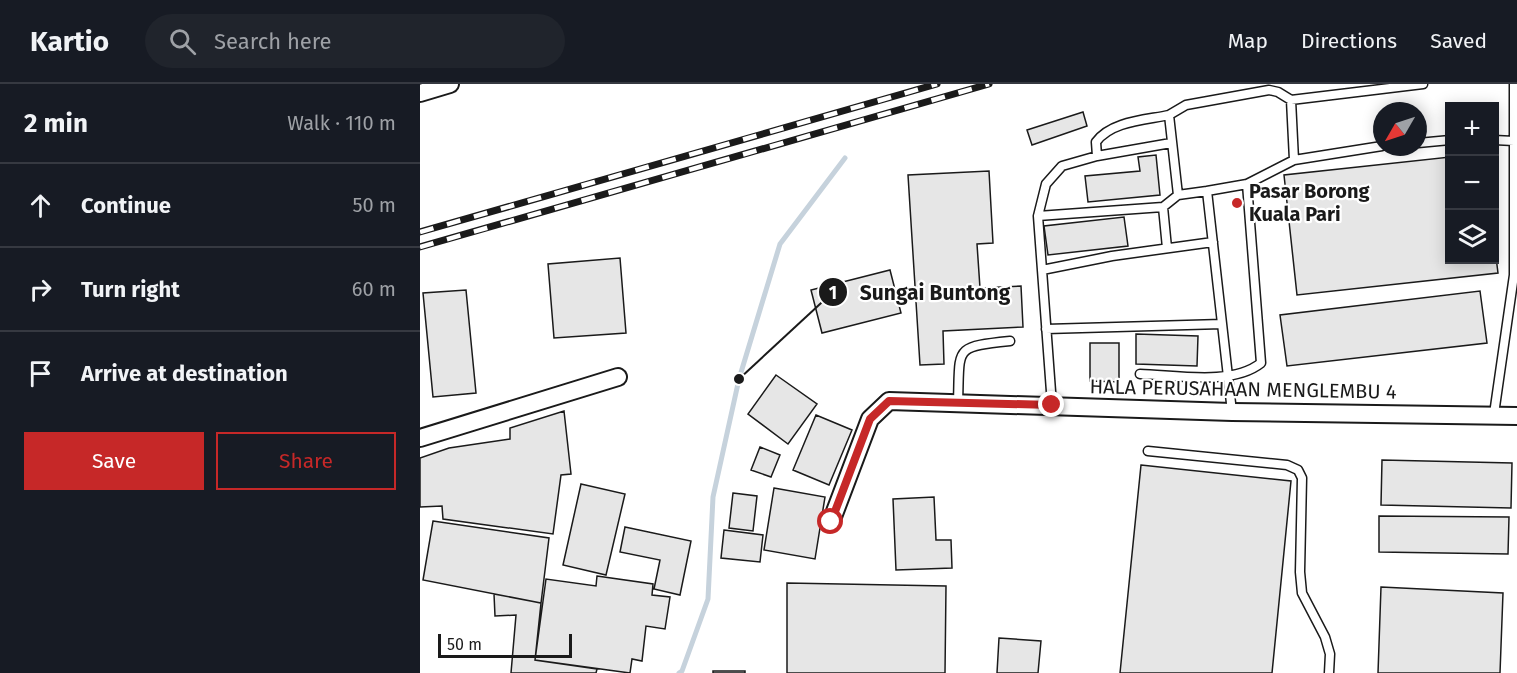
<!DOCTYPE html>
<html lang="en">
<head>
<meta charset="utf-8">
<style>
  :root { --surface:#171b24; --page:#20242c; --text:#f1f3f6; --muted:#9ea1a6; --line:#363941; --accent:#c62828 }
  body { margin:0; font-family:"Fira Sans",sans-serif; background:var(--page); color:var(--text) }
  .controls { position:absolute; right:18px; top:18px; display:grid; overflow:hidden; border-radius:0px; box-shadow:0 3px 15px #0003 }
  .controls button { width:54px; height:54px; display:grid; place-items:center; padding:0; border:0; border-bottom:2px solid var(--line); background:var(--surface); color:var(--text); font:30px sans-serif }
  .compass { position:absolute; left:953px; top:18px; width:54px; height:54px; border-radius:50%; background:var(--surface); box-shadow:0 3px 15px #0003; rotate:231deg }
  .scale { position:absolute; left:18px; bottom:15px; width:134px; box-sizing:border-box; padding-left:6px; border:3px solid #1a1a1a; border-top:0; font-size:16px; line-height:21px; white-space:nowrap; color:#1a1a1a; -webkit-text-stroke:4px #fff; paint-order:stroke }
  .stop { position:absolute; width:18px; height:18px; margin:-14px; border:4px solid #c62828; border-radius:50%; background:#fff }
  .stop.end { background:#c62828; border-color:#fff; box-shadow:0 2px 6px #0008 }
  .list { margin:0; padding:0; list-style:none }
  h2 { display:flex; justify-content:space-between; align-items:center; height:78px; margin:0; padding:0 24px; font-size:26px }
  h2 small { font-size:20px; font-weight:400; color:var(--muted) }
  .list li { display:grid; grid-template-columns:39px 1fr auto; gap:18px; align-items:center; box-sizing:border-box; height:84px; padding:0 24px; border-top:2px solid var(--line) }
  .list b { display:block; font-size:22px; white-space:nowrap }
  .list em { font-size:20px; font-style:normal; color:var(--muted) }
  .actions { display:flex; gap:12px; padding:18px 24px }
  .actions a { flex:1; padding:14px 0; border:2px solid var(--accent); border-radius:0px; text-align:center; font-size:21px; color:var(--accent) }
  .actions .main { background:var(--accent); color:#fff }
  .icon { flex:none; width:33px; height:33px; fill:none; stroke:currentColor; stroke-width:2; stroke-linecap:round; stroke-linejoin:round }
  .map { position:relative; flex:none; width:1097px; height:589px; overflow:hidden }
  header { display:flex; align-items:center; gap:36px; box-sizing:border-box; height:84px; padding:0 30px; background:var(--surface); border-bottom:2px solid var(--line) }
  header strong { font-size:28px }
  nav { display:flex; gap:33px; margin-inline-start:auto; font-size:21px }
  .search { width:420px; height:54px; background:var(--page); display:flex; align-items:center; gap:15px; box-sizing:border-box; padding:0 21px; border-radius:33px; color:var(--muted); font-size:22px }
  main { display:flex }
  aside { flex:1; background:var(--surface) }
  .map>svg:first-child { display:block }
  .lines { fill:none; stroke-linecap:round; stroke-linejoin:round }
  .stream { stroke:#c6d2dc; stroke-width:5 }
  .building { fill:#e6e6e6; stroke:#1a1a1a; stroke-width:1.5 }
  .service-casing { stroke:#1a1a1a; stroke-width:11 }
  .minor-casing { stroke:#1a1a1a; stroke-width:20 }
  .service { stroke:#fff; stroke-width:8 }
  .minor { stroke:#fff; stroke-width:16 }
  .rail-casing { stroke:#1a1a1a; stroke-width:7 }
  .rail { stroke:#fff; stroke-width:4.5; stroke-dasharray:14; stroke-linecap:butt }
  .route { stroke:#c62828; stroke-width:8 }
  .poi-dot { fill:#c62828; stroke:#fff; stroke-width:2 }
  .labels { text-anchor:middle; stroke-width:4.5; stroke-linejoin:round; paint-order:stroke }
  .poi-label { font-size:20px; font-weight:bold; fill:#1a1a1a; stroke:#fff; text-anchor:start }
  .street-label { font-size:20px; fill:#1a1a1a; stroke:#fff }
  .leader { fill:none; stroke:#1a1a1a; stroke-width:2 }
  .callout-dot { fill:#1a1a1a; stroke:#fff; stroke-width:2 }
  .mark-label { font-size:18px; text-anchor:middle; font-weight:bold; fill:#fff }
  .callout-label { font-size:21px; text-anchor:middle; font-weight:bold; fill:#1a1a1a; stroke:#fff; stroke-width:4.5; stroke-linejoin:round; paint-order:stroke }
</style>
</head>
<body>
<header>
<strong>Kartio</strong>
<div class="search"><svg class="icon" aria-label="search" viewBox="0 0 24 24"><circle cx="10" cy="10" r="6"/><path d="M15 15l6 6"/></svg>Search here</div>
<nav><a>Map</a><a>Directions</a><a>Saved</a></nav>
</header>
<main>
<aside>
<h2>2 min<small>Walk · 110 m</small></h2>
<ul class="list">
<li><svg class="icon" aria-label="ahead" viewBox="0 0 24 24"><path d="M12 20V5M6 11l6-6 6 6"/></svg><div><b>Continue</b></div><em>50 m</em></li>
<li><svg class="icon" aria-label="right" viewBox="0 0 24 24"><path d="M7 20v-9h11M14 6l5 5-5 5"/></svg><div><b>Turn right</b></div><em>60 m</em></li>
<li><svg class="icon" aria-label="arrive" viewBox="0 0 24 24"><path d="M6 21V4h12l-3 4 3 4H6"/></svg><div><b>Arrive at destination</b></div></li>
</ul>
<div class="actions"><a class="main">Save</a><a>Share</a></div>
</aside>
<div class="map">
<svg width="1097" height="589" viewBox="0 0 1097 589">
  <rect width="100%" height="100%" fill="#fff"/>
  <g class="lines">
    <path class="stream" d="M259,589L262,587L288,515L293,413L319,295L360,160L425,74"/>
  </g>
  <path class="building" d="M663,28L667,42L612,61L607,46Z
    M736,71L740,111L668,118L665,92L720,87L718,73Z
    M1030,73V176H1074V157L1078,189L877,211L864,91Z
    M569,87L573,159L557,160L560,204L601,202L603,243L523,247L524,280L500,281L488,91Z
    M704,133L708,162L628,171L624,142Z
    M200,174L206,249L134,254L128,180Z
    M470,186L481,229L402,249L391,206Z
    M46,206L56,309L13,313L3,209Z
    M1060,207L1067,259L867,282L860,231Z
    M716,250L778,252L777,282L716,280Z
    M670,259H699V298L670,297Z
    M356,291L397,320L368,360L328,330Z
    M144,327L151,390L141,391L133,450L23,435L22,422L0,423V374L29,364L90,355V344Z
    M396,331L432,346L409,401L373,386Z
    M340,363L360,371L351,393L331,386Z
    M962,376L1092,379L1091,424L961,421Z
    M721,381L871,397L852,589H700Z
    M161,400L205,410L186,491L143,481Z
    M354,404L405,413L395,475L344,466Z
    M313,409L337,412L333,447L309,444Z
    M514,413L516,456H531L532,484L476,486L473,415Z
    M959,432L1089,433L1088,470L959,468Z
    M13,437L129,454L121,519L3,496Z
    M205,443L271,457L260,511L234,505L240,476L200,468Z
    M304,446L343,451L340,478L301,474Z
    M177,492L233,500L232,511L250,513L245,545L226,542L222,577L212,575L210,589L115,576L126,495L176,502Z
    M367,499L526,502L525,589H367Z
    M961,503L1083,509L1080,589H958Z
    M74,510L121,519L115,576L177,585L176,589H91L96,531L75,532Z
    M579,554L621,557L618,589H577Z
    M293,587H325V589H293Z"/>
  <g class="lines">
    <defs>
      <path id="service" d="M1094,57V0
        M998,59L1030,56
        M677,72L676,58C691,37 726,36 749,31
        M874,76L871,16L1003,0
        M787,107L758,111L749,31L766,21L849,6L858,8L871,16
        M743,123L747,164
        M618,132L743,123L758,111
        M622,186L692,172L793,158
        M626,245L802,240
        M720,290C756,291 812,302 841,279L827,100
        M538,318C540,263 533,263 590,257
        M632,321L618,132L626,100L642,82L677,72L751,59
        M812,328L787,107L827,100L874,76L962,62
        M1074,330L1094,191V57L1074,56
        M728,367L867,381L878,386L882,394L880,488L882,509L905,553L910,570L909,589"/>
      <path id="minor" d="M0,9L30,0
        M0,354L198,293
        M411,438L450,335L469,317L812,328L1097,332"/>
    </defs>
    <use href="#service" class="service-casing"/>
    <use href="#minor" class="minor-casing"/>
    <use href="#service" class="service"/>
    <use href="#minor" class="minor"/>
    <defs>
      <path id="rail" d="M0,148L517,0
        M0,163L569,0"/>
    </defs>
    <use href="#rail" class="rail-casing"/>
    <use href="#rail" class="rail"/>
  </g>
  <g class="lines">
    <path class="route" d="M411,438L450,335L469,317L632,321"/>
  </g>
  <circle class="poi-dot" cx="817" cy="119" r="6"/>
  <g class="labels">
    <g class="poi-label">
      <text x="829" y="114">Pasar Borong<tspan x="829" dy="23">Kuala Pari</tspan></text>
    </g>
    <g class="street-label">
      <text transform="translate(823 305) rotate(1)" y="7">HALA PERUSAHAAN MENGLEMBU 4</text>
    </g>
  </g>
  <path class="leader" d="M319 295L413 208"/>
  <g class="callout-dot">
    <circle cx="319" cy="295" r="6"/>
    <circle cx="413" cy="208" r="15"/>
  </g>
  <g class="mark-label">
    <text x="413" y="215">1</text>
  </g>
  <g class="callout-label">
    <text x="515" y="216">Sungai Buntong</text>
  </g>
</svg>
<div class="controls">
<button>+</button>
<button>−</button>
<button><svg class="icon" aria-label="layers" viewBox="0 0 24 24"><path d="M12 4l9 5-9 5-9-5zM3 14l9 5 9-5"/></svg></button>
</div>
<svg class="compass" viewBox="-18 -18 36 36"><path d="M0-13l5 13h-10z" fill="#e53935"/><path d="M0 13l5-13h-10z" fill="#9ea1a6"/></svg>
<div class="scale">50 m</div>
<div class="stop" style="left:411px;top:438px"></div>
<div class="stop end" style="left:632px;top:321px"></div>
</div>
</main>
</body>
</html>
